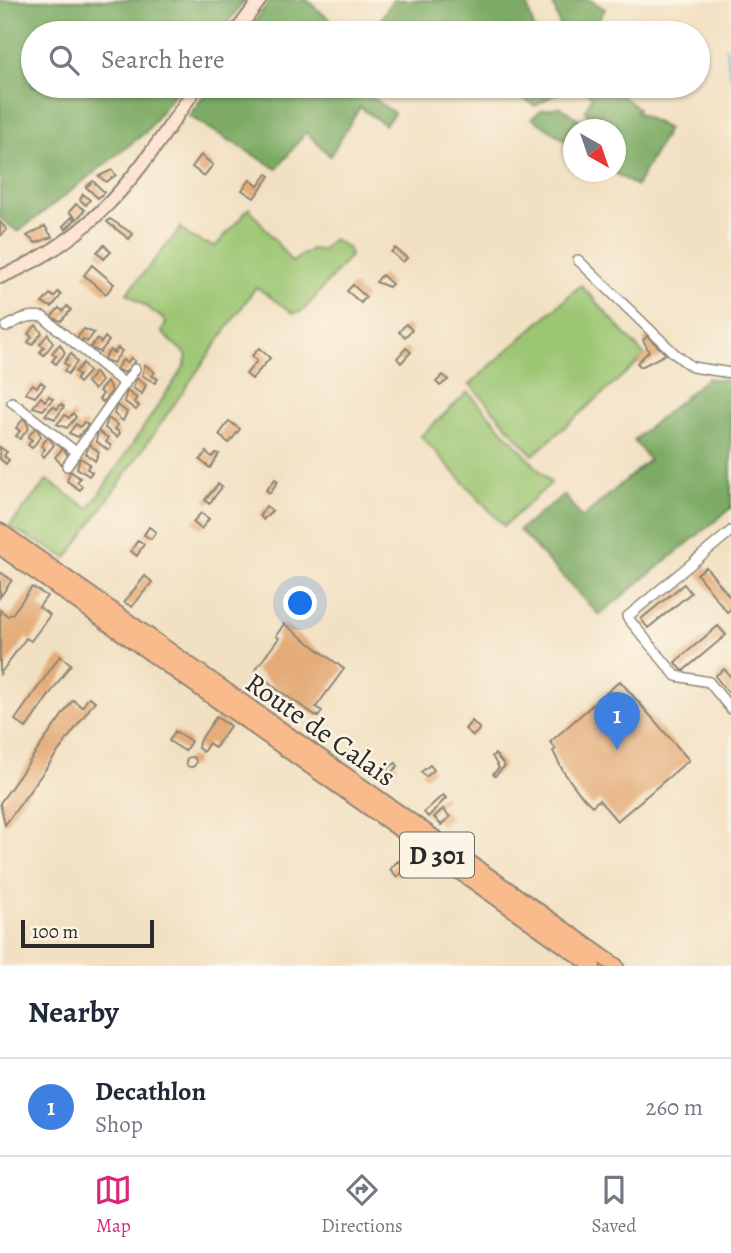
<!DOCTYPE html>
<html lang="en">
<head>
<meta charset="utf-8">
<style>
  :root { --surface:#fff; --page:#f2f2f3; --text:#1f2937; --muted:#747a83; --line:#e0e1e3; --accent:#db2777 }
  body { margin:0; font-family:Alegreya,serif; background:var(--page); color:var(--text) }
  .compass { position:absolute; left:563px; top:119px; width:63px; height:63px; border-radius:50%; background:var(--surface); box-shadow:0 2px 5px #0004; rotate:140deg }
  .scale { position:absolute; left:21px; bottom:18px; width:133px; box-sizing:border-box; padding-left:7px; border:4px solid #2b2b2b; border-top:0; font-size:19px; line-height:24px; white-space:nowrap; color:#2b2b2b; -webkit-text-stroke:5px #fcf5e5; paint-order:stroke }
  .you { position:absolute; left:301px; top:604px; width:24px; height:24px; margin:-18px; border:5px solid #fff; border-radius:50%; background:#1a73e8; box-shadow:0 0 0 10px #1a73e833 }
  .badge { display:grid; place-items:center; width:46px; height:46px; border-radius:50%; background:var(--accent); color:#fff; font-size:23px; font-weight:700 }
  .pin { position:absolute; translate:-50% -58px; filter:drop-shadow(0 2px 4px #0008) }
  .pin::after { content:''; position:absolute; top:37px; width:24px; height:21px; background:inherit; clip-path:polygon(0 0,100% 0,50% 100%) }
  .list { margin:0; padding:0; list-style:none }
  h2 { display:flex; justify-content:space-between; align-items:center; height:91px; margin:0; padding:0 28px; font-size:30px }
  h2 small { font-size:23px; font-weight:400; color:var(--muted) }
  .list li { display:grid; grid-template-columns:46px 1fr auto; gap:21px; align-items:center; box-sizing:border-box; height:98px; padding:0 28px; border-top:2px solid var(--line) }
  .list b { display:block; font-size:26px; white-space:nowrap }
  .list p { margin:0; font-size:23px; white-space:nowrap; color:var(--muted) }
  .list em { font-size:23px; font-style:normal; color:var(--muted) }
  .icon { flex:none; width:38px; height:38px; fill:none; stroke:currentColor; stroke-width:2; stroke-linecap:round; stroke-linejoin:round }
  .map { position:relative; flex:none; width:731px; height:966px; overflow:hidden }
  .search { position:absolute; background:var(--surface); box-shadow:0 2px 5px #0004; left:21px; right:21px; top:21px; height:77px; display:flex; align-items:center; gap:18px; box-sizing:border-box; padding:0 24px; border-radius:38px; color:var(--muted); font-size:26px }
  .sheet { height:189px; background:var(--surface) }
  nav { display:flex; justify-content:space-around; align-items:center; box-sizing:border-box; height:98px; border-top:2px solid var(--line); background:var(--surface); font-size:19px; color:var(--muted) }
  nav a { display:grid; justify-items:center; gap:4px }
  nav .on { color:var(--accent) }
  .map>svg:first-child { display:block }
  .green { fill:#9cc673; stroke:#64784f; stroke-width:2 }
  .forest { fill:#7dab65; stroke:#546b48; stroke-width:2 }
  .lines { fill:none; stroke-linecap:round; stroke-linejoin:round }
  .stream { stroke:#54bfd0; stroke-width:2.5 }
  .building { fill:#e4ac78 }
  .street-casing { stroke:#8e8676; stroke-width:12 }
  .secondary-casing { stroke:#8e8676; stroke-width:16 }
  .primary-casing { stroke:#8e8676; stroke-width:18 }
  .street { stroke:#fff; stroke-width:9 }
  .secondary { stroke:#fde4d1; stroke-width:12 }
  .primary { stroke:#fabb8c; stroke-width:14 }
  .labels { text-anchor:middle; stroke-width:5; stroke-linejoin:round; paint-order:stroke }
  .shield { fill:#fcf5e5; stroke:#6a6863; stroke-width:2 }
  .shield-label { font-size:26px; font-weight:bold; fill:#2b2b2b }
  .street-label { font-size:28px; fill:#2b2b2b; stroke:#fcf5e5 }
</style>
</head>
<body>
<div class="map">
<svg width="731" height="966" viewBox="0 0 731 966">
  <rect width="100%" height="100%" fill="#fcf5e5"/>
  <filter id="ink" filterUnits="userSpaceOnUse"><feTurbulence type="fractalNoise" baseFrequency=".0143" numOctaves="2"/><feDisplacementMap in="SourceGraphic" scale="14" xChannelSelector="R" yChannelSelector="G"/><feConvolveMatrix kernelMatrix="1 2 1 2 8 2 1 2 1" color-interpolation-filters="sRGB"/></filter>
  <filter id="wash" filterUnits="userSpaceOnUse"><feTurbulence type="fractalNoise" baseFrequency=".00686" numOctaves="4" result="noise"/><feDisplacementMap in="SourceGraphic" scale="28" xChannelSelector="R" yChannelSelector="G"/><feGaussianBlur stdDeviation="1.57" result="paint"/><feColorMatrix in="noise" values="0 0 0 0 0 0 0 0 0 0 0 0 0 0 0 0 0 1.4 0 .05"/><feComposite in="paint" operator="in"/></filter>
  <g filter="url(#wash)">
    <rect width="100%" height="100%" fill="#f2e0c2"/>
    <path class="green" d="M249,208L292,262L311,249L322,250L333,239L349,249L350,256L303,311L293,313L256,287L67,558L9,527L47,480L89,509L185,365L187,355L162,333L166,321L127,293L181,228L190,237L215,247Z
      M581,285L645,356L533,455L470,384Z
      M468,392L551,483L504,526L421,436Z"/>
    <path class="forest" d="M0,0H245L220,33H33V86H180L146,132L18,232L0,218Z
      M270,0H307L345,33H247Z
      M393,0H526L535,33H372Z
      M552,0H590L605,9L591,33H562Z
      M210,86H378L371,97L394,113L385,125L360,107L330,156L306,132L277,169L189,116Z
      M505,86H560L564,89L535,106Z
      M582,86H607L638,108L636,112L668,129L636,186L613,172L616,130H574L573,146L532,118L542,110L561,107L590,127L593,124L585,110L592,97Z
      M707,378L731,381V508L599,615L519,530L564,495L582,518L649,460L634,440Z"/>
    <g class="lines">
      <path class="stream" d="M726,48L731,76"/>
    </g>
    <g id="blocks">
      <path class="building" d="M201,155L213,165L204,176L192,167Z
        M112,170L116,175L106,182L99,176Z
        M267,174L270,176L254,198L242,190L250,180L258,186Z
        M93,181L104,192L98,198L86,187Z
        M83,194L90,200L86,205L80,200Z
        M76,204L85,210L77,219L69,212Z
        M72,217L75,220L66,229L63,226Z
        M110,219L133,234L129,239L107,222Z
        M0,222L7,230L0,236Z
        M45,226L52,237L49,238L36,243L27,236Z
        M104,245L111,252L104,259L97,252Z
        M395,248L407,258L403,262L391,252Z
        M92,265L114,284L106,294L84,275Z
        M382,275L392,284L389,287L376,282Z
        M353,285L366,297L361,303L347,291Z
        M58,292L61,295L52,307L42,303L50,294L54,297Z
        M67,306L71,310L61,321L51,317L59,308L63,311Z
        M406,324L412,330L405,337L399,332Z
        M36,325L42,333L32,345L28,342L32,337L28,334Z
        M84,329L94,333L87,342L83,339L81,342L77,338Z
        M48,334L53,343L44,355L40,352L44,347L40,344Z
        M647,336L666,354L641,367L637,363L649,351L643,340Z
        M105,337L109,341L100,352L90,348L97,339L101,343Z
        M60,344L65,353L56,364L52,361L56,356L52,353Z
        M118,348L122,351L113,363L103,359L110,350L114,353Z
        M259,348L270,358L252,379L246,374L257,361L252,356Z
        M406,348L411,352L401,363L397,358Z
        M71,353L77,362L68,374L64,371L68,366L64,363Z
        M131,358L135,361L125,373L116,369L123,360L127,363Z
        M83,363L89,372L79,383L76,380L79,375L75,372Z
        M145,365L155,372L152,376L158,379L155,383L142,375Z
        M95,372L101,381L94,390L87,382Z
        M443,375L448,380L440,386L436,382Z
        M136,378L146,385L142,394L133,388Z
        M41,382L45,385L35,397L25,393L33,384L37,387Z
        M107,382L112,391L103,402L99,399L103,394L99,391Z
        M127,391L137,398L134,402L139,406L136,410L124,401Z
        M49,396L53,399L43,410L33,407L41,397L45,401Z
        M61,404L64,407L55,419L45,415L53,406L57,409Z
        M117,405L127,412L123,421L114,414Z
        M73,413L76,417L67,428L57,424L65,415L69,418Z
        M24,418L29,427L20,439L16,436L20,431L16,428Z
        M108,418L118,425L115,429L120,433L117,437L105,428Z
        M229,421L240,429L229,443L219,435Z
        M84,422L88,425L78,437L69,433L76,424L80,427Z
        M36,427L41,436L32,448L28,445L32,440L28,437Z
        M98,431L108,438L106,442L111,446L108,450L96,441Z
        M48,437L54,445L44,457L41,454L45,449L41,446Z
        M89,444L99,452L95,461L86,454Z
        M0,447L7,452L4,456L9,460L6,464L0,459Z
        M63,448L68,456L62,465L55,457Z
        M206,452L212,457L216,453L219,454L210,468L200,460Z
        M80,458L90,464L87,469L92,472L89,476L77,468Z
        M70,471L80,478L77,482L82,486L80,490L67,481Z
        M275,479L278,481L270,493L266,490Z
        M218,484L222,487L209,504L205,500Z
        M266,506L272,511L263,520L260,515Z
        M201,513L209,519L201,529L193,522Z
        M149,527L156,532L151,539L144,535Z
        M138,540L144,544L137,556L131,551Z
        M706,567L731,598V609L727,612L697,574Z
        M0,572L12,580L0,597Z
        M145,576L152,582L132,607L124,602Z
        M684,584L691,593L648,628L641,619Z
        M32,587L47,596L39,607L50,615L31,641L26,638L0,674V610L8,616L13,613Z
        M284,624L344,669L316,707L322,711L318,717L278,690L255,670L279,638L276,636Z
        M718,626L726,635L683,671L675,662Z
        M60,656L71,664L26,728L15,720Z
        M724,669L731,677V696L715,676Z
        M620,681L689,760L617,821L599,800L592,806L580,794L563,771L553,751L556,749L550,742Z
        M89,697L95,701L5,825L0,803L73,700L82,707Z
        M216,717L230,726L215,748L209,743L203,752L198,748L199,742Z
        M472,721L480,729L473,736L465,729Z
        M175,731L191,741L185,751L169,741Z
        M495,754L505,766L495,776L493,774L499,768L492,756Z
        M186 762a5 5 0 1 1 10 0a5 5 0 1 1-10 0Z
        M387,763L390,767L396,763L398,766L384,779L381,776L388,769L384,766Z
        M430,765L434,770L426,777L421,772Z
        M443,795L446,798L428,817L424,812Z
        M443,809L450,817L441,825L434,817Z
        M398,861L405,869L397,877L390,869Z"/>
    </g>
  </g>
  <g filter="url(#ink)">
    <use href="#blocks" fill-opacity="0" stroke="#8e8676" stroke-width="2"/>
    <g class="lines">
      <defs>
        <path id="street" d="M578,260L675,354L692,367L731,373
          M6,327C18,320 28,314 43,317L125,384
          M12,402L76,452
          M67,466L135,369
          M731,531L627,617L676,676L709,682L731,709"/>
        <path id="secondary" d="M235,33L260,0
          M0,277C97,238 141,169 197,86"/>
        <path id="primary" d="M0,531L616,966
          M0,547L593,966"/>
      </defs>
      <use href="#street" class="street-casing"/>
      <use href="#secondary" class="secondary-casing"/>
      <use href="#primary" class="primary-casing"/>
      <use href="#street" class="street"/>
      <use href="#secondary" class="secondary"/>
      <use href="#primary" class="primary"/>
    </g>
  </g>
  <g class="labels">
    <rect class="shield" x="400" y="832.5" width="74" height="45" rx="5"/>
    <g class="shield-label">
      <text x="437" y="864">D 301</text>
    </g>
    <g class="street-label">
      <text transform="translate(321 729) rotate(35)" y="10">Route de Calais</text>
    </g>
  </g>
</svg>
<svg class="compass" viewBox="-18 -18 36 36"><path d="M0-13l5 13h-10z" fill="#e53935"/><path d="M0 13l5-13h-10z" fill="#747a83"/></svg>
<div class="scale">100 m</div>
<div class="you"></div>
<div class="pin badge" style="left:617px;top:750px;background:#3f7fe0">1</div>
<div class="search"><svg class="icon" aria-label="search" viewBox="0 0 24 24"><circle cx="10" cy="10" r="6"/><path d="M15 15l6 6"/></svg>Search here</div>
</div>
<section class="sheet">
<h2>Nearby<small></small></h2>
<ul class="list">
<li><span class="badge" style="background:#3f7fe0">1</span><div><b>Decathlon</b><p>Shop</p></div><em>260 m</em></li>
</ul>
</section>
<nav>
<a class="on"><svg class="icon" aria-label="map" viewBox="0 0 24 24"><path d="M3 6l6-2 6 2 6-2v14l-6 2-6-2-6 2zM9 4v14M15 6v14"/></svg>Map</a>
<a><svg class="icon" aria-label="directions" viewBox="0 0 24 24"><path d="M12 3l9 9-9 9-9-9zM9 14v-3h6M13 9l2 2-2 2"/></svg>Directions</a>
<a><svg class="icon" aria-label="saved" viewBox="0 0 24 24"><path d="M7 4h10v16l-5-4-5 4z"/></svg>Saved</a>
</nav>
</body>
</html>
